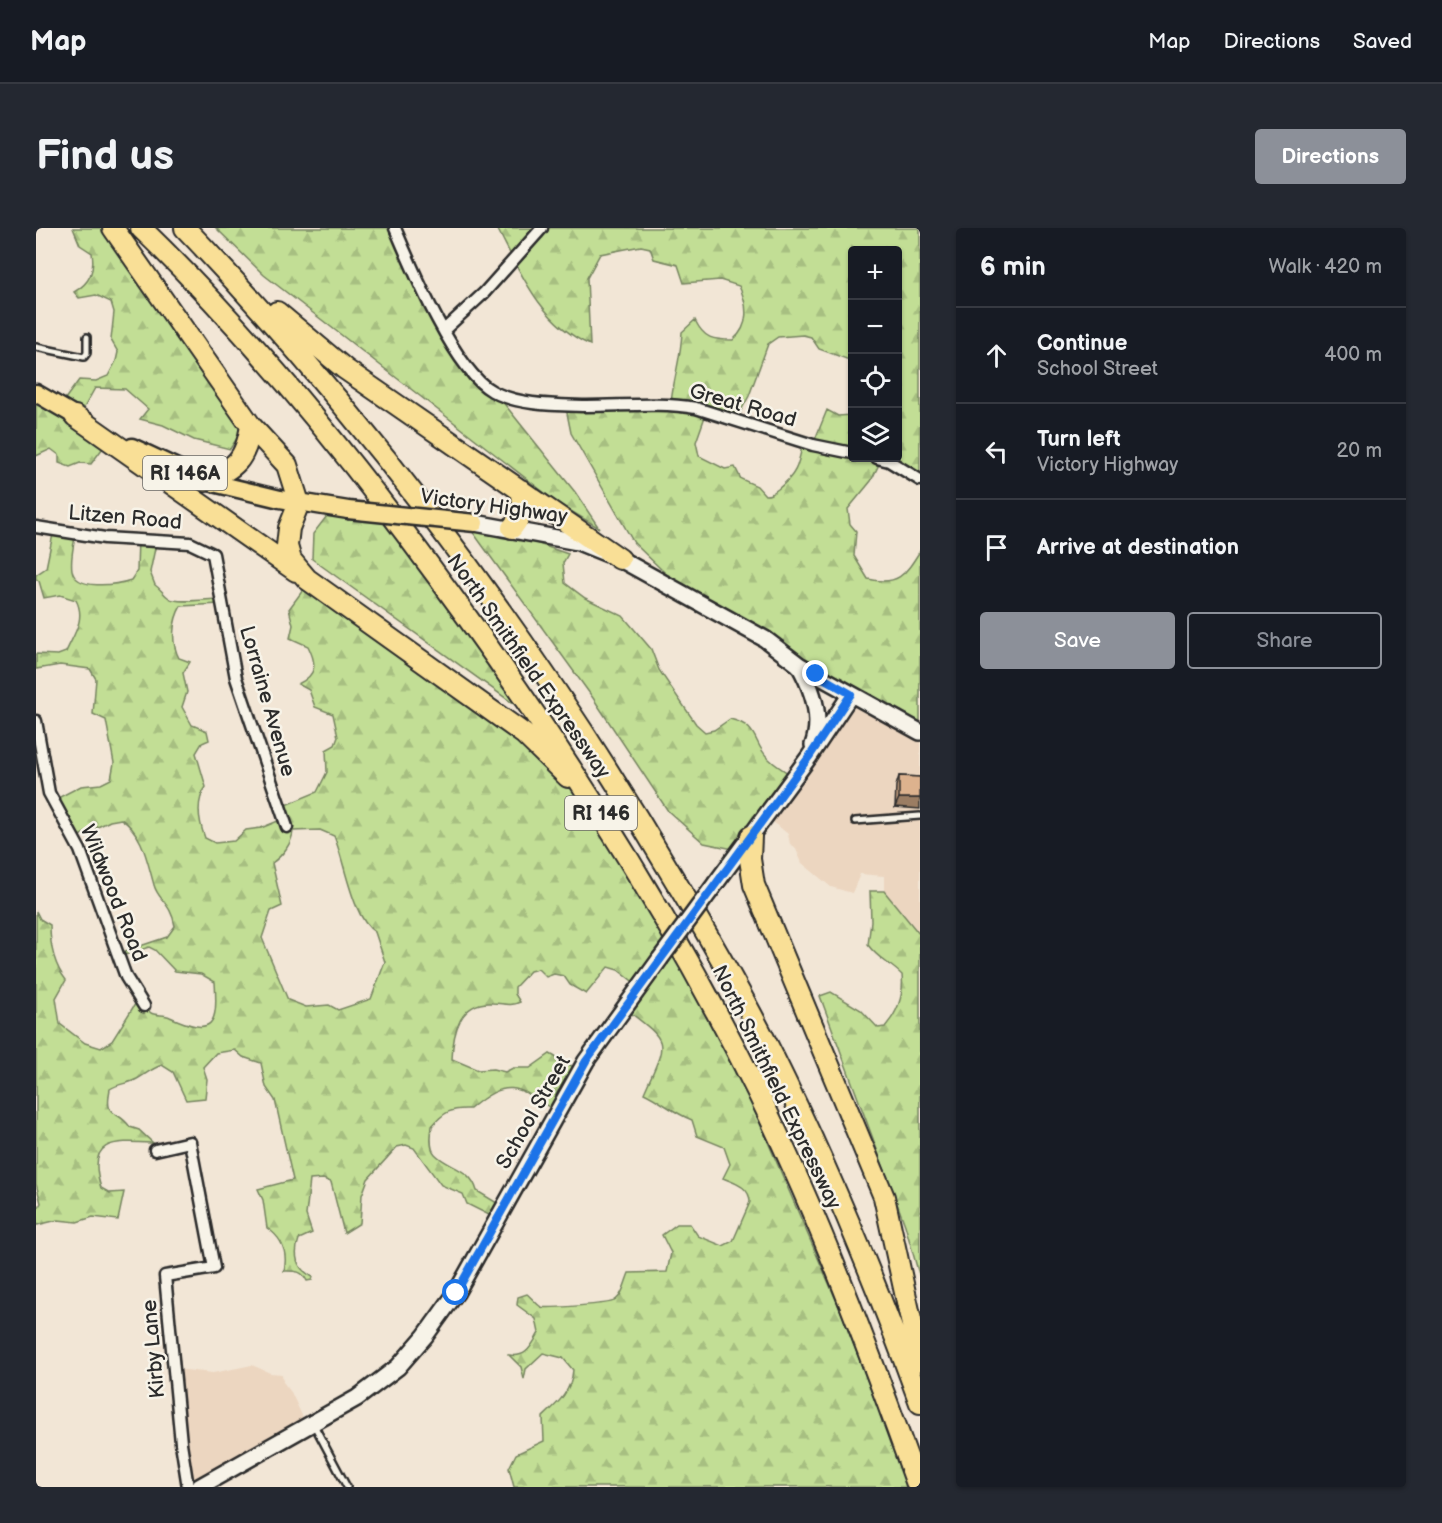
<!DOCTYPE html>
<html lang="en">
<head>
<meta charset="utf-8">
<style>
  :root { --surface:#171b24; --page:#242831; --text:#f1f3f6; --muted:#9ea1a6; --line:#363941; --accent:#8c9099 }
  body { margin:0; font-family:"Balsamiq Sans",sans-serif; background:var(--page); color:var(--text) }
  .controls { position:absolute; right:18px; top:18px; display:grid; overflow:hidden; border-radius:6px; box-shadow:0 2px 4px #0004 }
  .controls button { width:54px; height:54px; display:grid; place-items:center; padding:0; border:0; border-bottom:2px solid var(--line); background:var(--surface); color:var(--text); font:30px sans-serif }
  .stop { position:absolute; width:18px; height:18px; margin:-14px; border:4px solid #1a73e8; border-radius:50%; background:#fff }
  .stop.end { background:#1a73e8; border-color:#fff; box-shadow:0 2px 6px #0008 }
  .list { margin:0; padding:0; list-style:none }
  h2 { display:flex; justify-content:space-between; align-items:center; height:78px; margin:0; padding:0 24px; font-size:26px }
  h2 small { font-size:20px; font-weight:400; color:var(--muted) }
  .list li { display:grid; grid-template-columns:39px 1fr auto; gap:18px; align-items:center; box-sizing:border-box; height:96px; padding:0 24px; border-top:2px solid var(--line) }
  .list b { display:block; font-size:22px; white-space:nowrap }
  .list p { margin:0; font-size:20px; white-space:nowrap; color:var(--muted) }
  .list em { font-size:20px; font-style:normal; color:var(--muted) }
  .actions { display:flex; gap:12px; padding:18px 24px }
  .actions a { flex:1; padding:14px 0; border:2px solid var(--accent); border-radius:6px; text-align:center; font-size:21px; color:var(--accent) }
  .actions .main { background:var(--accent); color:#fff }
  .icon { flex:none; width:33px; height:33px; fill:none; stroke:currentColor; stroke-width:2; stroke-linecap:round; stroke-linejoin:round }
  .map { position:relative; flex:none; width:884px; height:1259px; overflow:hidden; border-radius:6px }
  header { display:flex; align-items:center; gap:36px; box-sizing:border-box; height:84px; padding:0 30px; background:var(--surface); border-bottom:2px solid var(--line) }
  header strong { font-size:28px }
  nav { display:flex; gap:33px; margin-inline-start:auto; font-size:21px }
  .intro { display:flex; align-items:center; justify-content:space-between; box-sizing:border-box; height:144px; padding:0 36px }
  h1 { margin:0; font-size:42px }
  .button { padding:15px 27px; border-radius:6px; background:var(--accent); color:#fff; font-size:21px; font-weight:700 }
  main { display:flex; gap:36px; padding:0 36px }
  aside { flex:1; background:var(--surface); border-radius:6px; box-shadow:0 2px 4px #0004 }
  .map>svg:first-child { display:block }
  .built { fill:#ecd6c0 }
  .forest { fill:url(#forest-firs); stroke:#768460; stroke-width:1.5; fill-rule:evenodd }
  .lines { fill:none; stroke-linecap:round; stroke-linejoin:round }
  .lane-casing { stroke:#2b2b2b; stroke-width:10 }
  .street-casing { stroke:#2b2b2b; stroke-width:15 }
  .secondary-casing { stroke:#2b2b2b; stroke-width:20 }
  .primary-casing { stroke:#2b2b2b; stroke-width:21 }
  .highway-casing { stroke:#2b2b2b; stroke-width:24 }
  .lane { stroke:#f7f3e8; stroke-width:5 }
  .street { stroke:#f7f3e8; stroke-width:10 }
  .secondary { stroke:#f7f3e8; stroke-width:15 }
  .primary { stroke:#f9df96; stroke-width:16 }
  .highway { stroke:#f9df96; stroke-width:20 }
  .secondary-bridge-casing { stroke:#2b2b2b; stroke-width:20; stroke-linecap:butt }
  .primary-bridge-casing { stroke:#2b2b2b; stroke-width:21; stroke-linecap:butt }
  .secondary-bridge { stroke:#f7f3e8; stroke-width:15 }
  .primary-bridge { stroke:#f9df96; stroke-width:16 }
  .wall { fill:#be997a; stroke:#2b2b2b; stroke-width:1.5 }
  .shaded-wall { fill:#9b7d63; stroke:#2b2b2b; stroke-width:1.5 }
  .building { fill:#ddb28e; stroke:#2b2b2b; stroke-width:1.5 }
  .route { stroke:#1a73e8; stroke-width:8 }
  .labels { text-anchor:middle; stroke-width:5; stroke-linejoin:round; paint-order:stroke }
  .shield { fill:#f7f3e8; stroke:#686764; stroke-width:1.5 }
  .shield-label { font-size:20px; font-weight:bold; fill:#2b2b2b }
  .street-label { font-size:21px; fill:#2b2b2b; stroke:#f7f3e8 }
</style>
</head>
<body>
<header>
<strong>Map</strong>
<nav><a>Map</a><a>Directions</a><a>Saved</a></nav>
</header>
<div class="intro"><h1>Find us</h1><a class="button">Directions</a></div>
<main>
<div class="map">
<svg width="884" height="1259" viewBox="0 0 884 1259">
  <defs>
    <pattern id="forest-firs" width="22" height="20" patternUnits="userSpaceOnUse" patternTransform="scale(1.5)"><rect width="22" height="20" fill="#c2de95"/><path d="M5 1l3.5 6h-7zM16 11l3.5 6h-7z" fill="#a7bf81"/></pattern>
  </defs>
  <rect width="100%" height="100%" fill="#f2e6d6"/>
  <filter id="ink" filterUnits="userSpaceOnUse"><feTurbulence type="fractalNoise" baseFrequency=".0167" numOctaves="2"/><feDisplacementMap in="SourceGraphic" scale="12" xChannelSelector="R" yChannelSelector="G"/><feConvolveMatrix kernelMatrix="1 2 1 2 8 2 1 2 1" color-interpolation-filters="sRGB"/></filter>
  <g filter="url(#ink)">
    <path class="built" d="M813,466L884,504V707L848,663V648L824,646L816,665L795,659L766,635L759,619L754,616L752,606L731,589Z
      M216,1137L234,1145L246,1146L247,1154L255,1164L270,1196L152,1259L140,1141L177,1145Z"/>
    <path class="forest" d="M37,0H78L207,201L194,221L158,212L127,197L104,191L112,181L89,161L59,160L44,187L72,213L55,236L44,235L34,239L23,235V227L15,221L0,228V163L26,175L43,152L60,153L72,148L80,133L82,124L75,112L78,84L75,74L60,67L43,70L38,64C54,55 59,43 56,25L44,17Z
      M180,0H359L430,136L458,163L539,264L563,300L523,276L228,47Z
      M461,0H884V250L846,230L835,253L812,281L814,296L820,303L818,328L832,351C862,358 869,347 884,323V504L656,371L598,315L535,205L531,185L544,176L635,174C638,150 645,129 646,104L659,92C668,111 677,112 697,112C714,98 712,77 703,58L684,52L648,55L642,37L618,31L614,20L605,18L564,26L551,50L554,117C505,95 485,46 461,0ZM816,22H862V230H816V187L802,188L791,182L778,214H767C762,238 761,246 742,261C736,265 736,267 729,267L721,258L705,251L699,239L689,241L663,228L660,214L671,183L701,190L713,168L732,116L742,109L767,107L775,109L783,121L816,133Z
      M294,284L355,290L482,479L276,331L277,306Z
      M18,301L40,304C38,315 34,331 36,342C39,363 80,357 95,352L101,343L102,310L121,311L114,344L119,357C125,361 127,366 133,370C140,376 172,371 182,371L184,376L145,378C136,393 135,415 143,430L154,434L147,445L151,464L146,479L156,497L171,503L173,512L166,515L160,525L170,559C159,574 163,594 169,610L179,615L198,613L210,602L225,600L247,591V578L281,564L291,544L290,522L299,517L302,509L297,486L279,479L273,462L262,456C281,447 281,436 272,418L254,410L257,397L253,381L270,358L462,490L532,550L567,589L694,826L804,1081L872,1259H478L473,1240L480,1226L508,1213L507,1189C522,1175 535,1164 537,1142L527,1130L507,1125L490,1141L488,1151L485,1139L473,1127C491,1130 495,1118 503,1105L500,1091L481,1077L482,1069L491,1066C495,1069 500,1076 505,1079C510,1081 574,1076 578,1073C587,1068 589,1054 593,1045L631,1044L635,1025L626,1007L641,996H654L662,1008L687,1018L697,1013L714,974C714,959 699,955 687,950L694,936L688,919L661,908L656,892C638,885 625,873 608,865C632,810 635,816 587,779L600,756L582,742L572,739L550,766L534,757L528,748L518,746L510,749L502,741L494,743L479,759V766L484,774C474,779 467,775 456,775C424,773 417,804 416,831L442,842L457,841L469,844L477,840H494L514,826L543,842L519,883C482,858 472,849 434,881C415,880 408,884 396,898C395,906 393,920 399,926C412,940 435,940 441,963L466,978L459,990L431,976L427,966L405,957L378,920L370,917L361,919L332,951L326,967L324,995L308,1005L295,954L287,951L274,952L270,987L276,1005L263,1011C257,1028 260,1041 277,1049L276,1052L271,1053C266,1042 258,1043 248,1043C252,1025 246,1010 231,1000L227,972L222,961L257,952L239,872L230,859L225,835L207,829L199,822L180,825L167,839L171,851L169,870L150,872L137,844L126,837C115,841 110,846 101,851C92,856 83,855 74,861C68,892 81,880 94,899L103,902L117,915C77,913 50,911 65,960L74,965L88,964L82,992L57,989L41,994L22,992L1,997L0,984L5,975L0,956V683L4,691L14,697C14,717 17,736 30,752L20,770L24,796L49,815L65,820L76,813L101,773C108,775 110,781 115,785C121,788 128,786 134,789C178,809 182,797 179,754L165,746L139,743L119,722L113,719L86,728L83,725L131,709L139,698C135,675 122,672 118,657C111,633 107,605 85,591L74,593L41,609L18,572L45,558L65,556L75,551L78,535L70,492L57,486L60,451L54,441L24,437L0,441V426L22,427L30,424C38,406 50,391 40,372L24,367L8,370L3,353L0,351V347L10,340ZM284,602L298,608C309,634 316,690 339,704L349,734L335,771L302,782L293,777L270,779L252,772L226,710L235,683L246,678L236,635C246,628 256,616 257,603Z
      M436,303L491,312L532,326L527,335L529,355L549,370L587,388L615,421L623,442L660,496L669,504L678,502L694,491C724,498 716,515 733,531C740,538 749,543 757,548L702,622L668,615L632,583L557,470Z
      M834,663H848L884,707V1050L869,997L784,768L795,764L825,782L842,800L849,799C862,784 868,766 866,747C854,735 842,731 832,717L835,693Z"/>
    <g class="lines">
      <defs>
        <path id="lane" d="M0,119L48,129L51,125V109
          M819,593L884,588
          M278,1197L311,1259"/>
        <path id="street" d="M359,0C376,40 419,143 456,163C483,178 521,177 551,178C587,178 624,174 660,180L777,217L816,225
          M408,102L448,65L506,0
          M841,230L853,233L884,252
          M0,299L69,310L154,315L177,326L200,450L251,599
          M0,493L13,565L44,622L90,749L108,778
          M119,922L154,914L178,1040L129,1048L145,1215L152,1259"/>
        <path id="secondary" d="M439,295L542,314L584,331L729,411L763,437L884,504
          M763,437C776,460 787,490 777,517
          M680,655L773,529L815,466
          M163,1259L321,1170L362,1139L389,1108L420,1065L550,833L624,731"/>
        <path id="primary" d="M0,165L50,194
          M96,219L169,253L244,271L312,282"/>
        <path id="highway" d="M77,0L215,198L251,237L263,275L253,300L251,318L255,332L271,351L488,506L532,549
          M105,0C202,94 289,198 370,306C502,482 623,665 721,863C784,991 834,1125 882,1259
          M149,0C335,195 500,416 637,649C672,707 706,766 736,826C792,939 841,1057 884,1175
          M241,84L309,141L584,331
          M39,188L260,343
          M169,253C200,239 209,233 215,198
          M476,300C487,286 489,279 485,262
          M715,608L714,631L718,657L848,969L884,1133"/>
      </defs>
      <use href="#lane" class="lane-casing"/>
      <use href="#street" class="street-casing"/>
      <use href="#secondary" class="secondary-casing"/>
      <use href="#primary" class="primary-casing"/>
      <use href="#highway" class="highway-casing"/>
      <use href="#lane" class="lane"/>
      <use href="#street" class="street"/>
      <use href="#secondary" class="secondary"/>
      <use href="#primary" class="primary"/>
      <use href="#highway" class="highway"/>
      <defs>
        <path id="secondary-bridge" d="M624,731L680,655"/>
        <path id="primary-bridge" d="M312,282L439,295"/>
      </defs>
      <use href="#secondary-bridge" class="secondary-bridge-casing"/>
      <use href="#primary-bridge" class="primary-bridge-casing"/>
      <use href="#secondary-bridge" class="secondary-bridge"/>
      <use href="#primary-bridge" class="primary-bridge"/>
    </g>
    <path class="wall" d="M863,548L884,549L859,579L860,558Z"/>
    <path class="shaded-wall" d="M863,570H884V581L859,579Z"/>
    <path class="building" d="M863,548L884,549V570H863Z"/>
  </g>
  <g class="lines" filter="url(#ink)">
    <path class="route" d="M420,1065L550,833L773,529L815,466L780,446"/>
  </g>
  <g class="labels">
    <g class="shield">
      <rect x="107" y="228" width="84" height="34" rx="4.5"/>
      <rect x="529" y="568" width="72" height="34" rx="4.5"/>
    </g>
    <g class="shield-label">
      <text x="149" y="252">RI 146A</text>
      <text x="565" y="592">RI 146</text>
    </g>
    <g class="street-label">
      <text transform="translate(707 177) rotate(16)" y="7">Great Road</text>
      <text transform="translate(458 278) rotate(8)" y="7">Victory Highway</text>
      <text transform="translate(89 289) rotate(5)" y="7">Litzen Road</text>
      <text transform="translate(493 438) rotate(55)" y="7">North Smithfield Expressway</text>
      <text transform="translate(232 473) rotate(74)" y="7">Lorraine Avenue</text>
      <text transform="translate(78 665) rotate(68)" y="7">Wildwood Road</text>
      <text transform="translate(741 859) rotate(64)" y="7">North Smithfield Expressway</text>
      <text transform="translate(497 884) rotate(-60)" y="7">School Street</text>
      <text transform="translate(117 1121) rotate(-95)" y="7">Kirby Lane</text>
    </g>
  </g>
</svg>
<div class="controls">
<button>+</button>
<button>−</button>
<button><svg class="icon" aria-label="locate" viewBox="0 0 24 24"><circle cx="12" cy="12" r="6"/><path d="M12 2v4M12 18v4M2 12h4M18 12h4"/></svg></button>
<button><svg class="icon" aria-label="layers" viewBox="0 0 24 24"><path d="M12 4l9 5-9 5-9-5zM3 14l9 5 9-5"/></svg></button>
</div>
<div class="stop" style="left:420px;top:1065px"></div>
<div class="stop end" style="left:780px;top:446px"></div>
</div>
<aside>
<h2>6 min<small>Walk · 420 m</small></h2>
<ul class="list">
<li><svg class="icon" aria-label="ahead" viewBox="0 0 24 24"><path d="M12 20V5M6 11l6-6 6 6"/></svg><div><b>Continue</b><p>School Street</p></div><em>400 m</em></li>
<li><svg class="icon" aria-label="left" viewBox="0 0 24 24"><path d="M17 20v-9H6M10 6l-5 5 5 5"/></svg><div><b>Turn left</b><p>Victory Highway</p></div><em>20 m</em></li>
<li><svg class="icon" aria-label="arrive" viewBox="0 0 24 24"><path d="M6 21V4h12l-3 4 3 4H6"/></svg><div><b>Arrive at destination</b></div></li>
</ul>
<div class="actions"><a class="main">Save</a><a>Share</a></div>
</aside>
</main>
</body>
</html>
